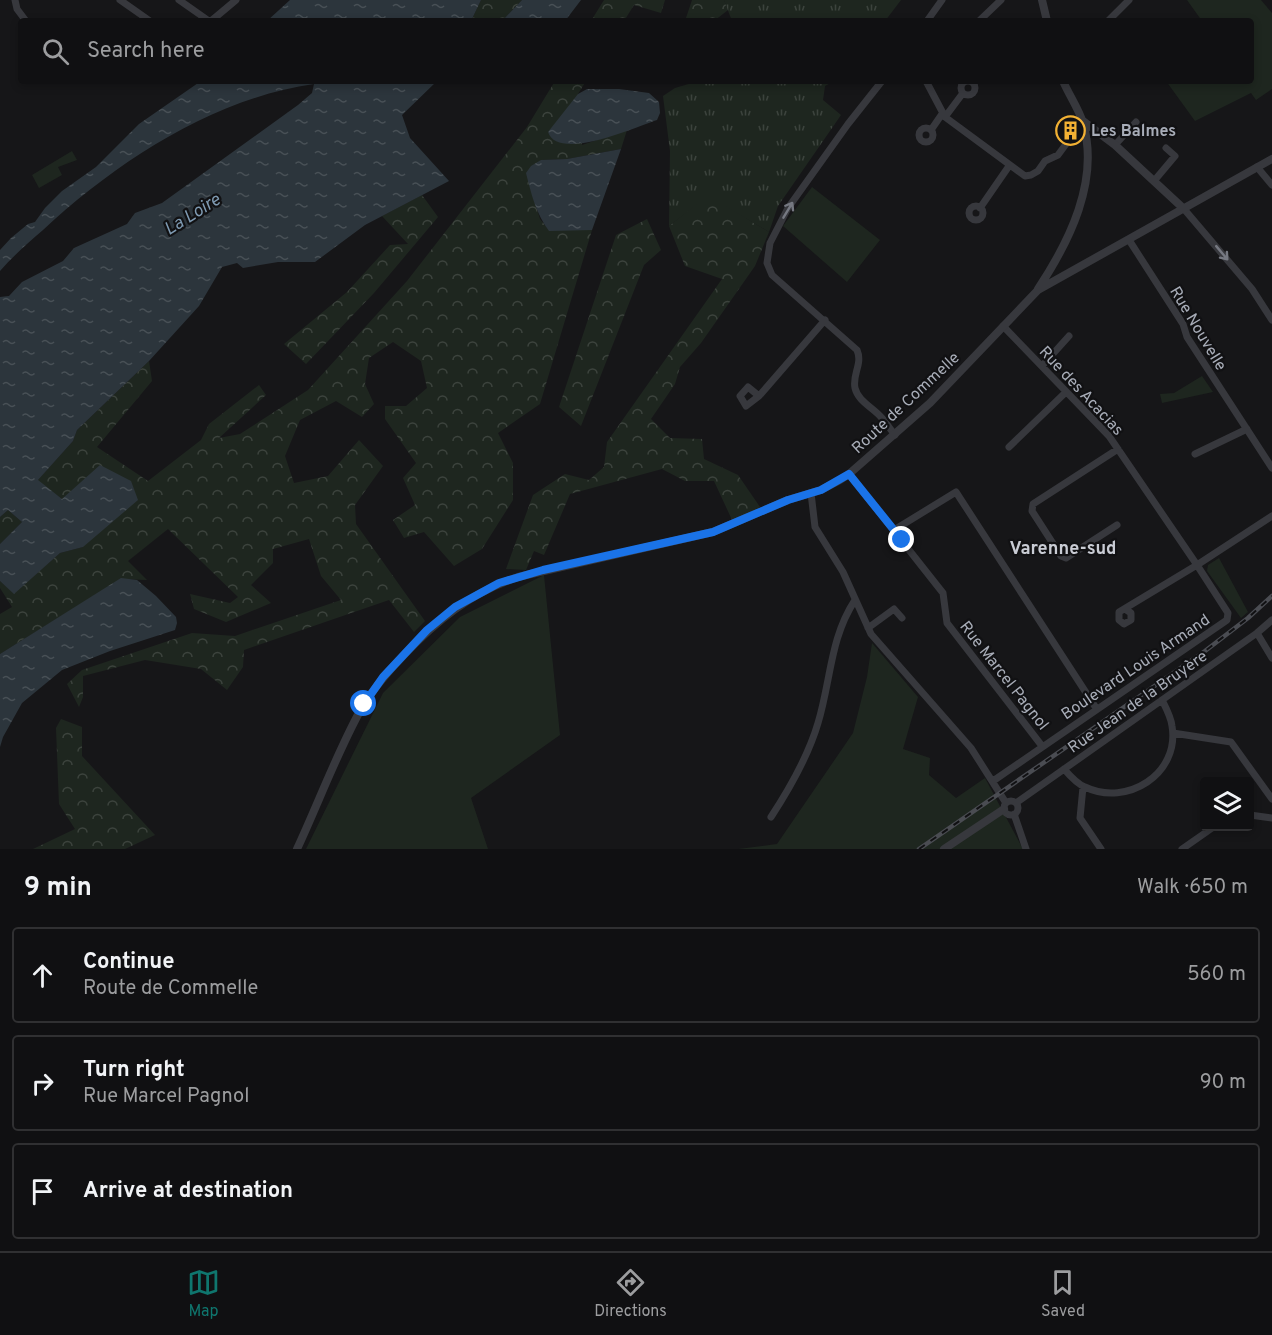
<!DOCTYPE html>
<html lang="en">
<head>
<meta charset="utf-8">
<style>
  :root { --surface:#101012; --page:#19191b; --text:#f1f3f6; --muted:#9c9d9f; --line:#303032; --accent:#0f766e }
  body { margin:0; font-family:Overpass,sans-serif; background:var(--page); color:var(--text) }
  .controls { position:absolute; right:18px; bottom:18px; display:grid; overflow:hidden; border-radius:6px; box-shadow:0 3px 9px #0003 }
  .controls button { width:54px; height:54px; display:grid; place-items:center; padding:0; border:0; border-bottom:2px solid var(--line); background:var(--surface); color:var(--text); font:30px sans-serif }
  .stop { position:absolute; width:18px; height:18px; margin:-14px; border:4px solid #1a73e8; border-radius:50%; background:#fff }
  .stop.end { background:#1a73e8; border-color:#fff; box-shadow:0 2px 6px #0008 }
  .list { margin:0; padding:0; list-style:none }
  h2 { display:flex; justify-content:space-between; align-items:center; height:78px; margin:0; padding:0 24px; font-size:26px }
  h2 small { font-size:20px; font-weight:400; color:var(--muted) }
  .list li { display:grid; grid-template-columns:39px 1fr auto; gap:18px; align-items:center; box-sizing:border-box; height:96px; margin:0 12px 12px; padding:0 12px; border:2px solid var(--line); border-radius:6px }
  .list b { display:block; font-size:22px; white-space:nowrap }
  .list p { margin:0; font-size:20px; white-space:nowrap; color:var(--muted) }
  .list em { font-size:20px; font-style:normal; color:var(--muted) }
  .icon { flex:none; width:33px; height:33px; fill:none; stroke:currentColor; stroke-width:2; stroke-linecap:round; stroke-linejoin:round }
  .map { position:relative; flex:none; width:1272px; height:849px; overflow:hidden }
  .search { position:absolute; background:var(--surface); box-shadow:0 3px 9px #0003; left:18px; right:18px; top:18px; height:66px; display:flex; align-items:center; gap:15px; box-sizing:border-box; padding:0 21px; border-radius:6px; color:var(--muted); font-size:22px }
  .sheet { height:402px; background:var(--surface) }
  nav { display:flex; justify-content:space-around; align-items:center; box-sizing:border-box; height:84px; border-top:2px solid var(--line); background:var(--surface); font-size:16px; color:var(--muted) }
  nav a { display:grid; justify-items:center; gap:3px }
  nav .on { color:var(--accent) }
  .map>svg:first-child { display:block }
  .green { fill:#1e261f }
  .forest { fill:url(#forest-crowns) }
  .park { fill:url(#park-tufts) }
  .water { fill:url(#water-ripples) }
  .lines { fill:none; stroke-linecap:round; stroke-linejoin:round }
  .minor { stroke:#37383d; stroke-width:7 }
  .tertiary { stroke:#37383d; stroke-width:8 }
  .rail-casing { stroke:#4a4c52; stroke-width:4.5 }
  .rail { stroke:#111113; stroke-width:2; stroke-dasharray:7; stroke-linecap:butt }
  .oneway { stroke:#757881 }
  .route { stroke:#1a73e8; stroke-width:8 }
  .labels { text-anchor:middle; stroke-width:4.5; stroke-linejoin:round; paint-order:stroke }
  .poi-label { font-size:16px; font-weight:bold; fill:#a8adb8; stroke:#111113; text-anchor:start }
  .street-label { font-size:16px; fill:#a8adb8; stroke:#111113 }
  .water-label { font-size:18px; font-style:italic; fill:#7f9bb3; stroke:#111113 }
  .neighbourhood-label { font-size:18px; font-weight:bold; fill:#c9ccd4; stroke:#111113 }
</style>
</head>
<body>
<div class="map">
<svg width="1272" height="849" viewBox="0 0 1272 849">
  <defs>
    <pattern id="forest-crowns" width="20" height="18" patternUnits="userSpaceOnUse" patternTransform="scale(1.5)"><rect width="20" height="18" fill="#1e261f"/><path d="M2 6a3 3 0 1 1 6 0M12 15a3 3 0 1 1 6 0" fill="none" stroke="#3c433d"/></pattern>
    <pattern id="park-tufts" width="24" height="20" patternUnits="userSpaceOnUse" patternTransform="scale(1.5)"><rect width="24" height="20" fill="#1e261f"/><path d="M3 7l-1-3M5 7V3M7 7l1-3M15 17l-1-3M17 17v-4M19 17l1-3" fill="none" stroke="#3c433d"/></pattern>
    <pattern id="water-ripples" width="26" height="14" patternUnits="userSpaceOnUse" patternTransform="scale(1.5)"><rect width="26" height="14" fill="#2c353c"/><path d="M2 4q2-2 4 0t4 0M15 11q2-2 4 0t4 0" fill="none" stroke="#485056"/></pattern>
  </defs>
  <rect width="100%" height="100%" fill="#161618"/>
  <path class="green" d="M1187,0H1261L1272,13V89L1256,100L1251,93L1195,121L1166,81H1251V21H1202Z
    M72,151L77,160L58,167L62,175L39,188L32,175Z
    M812,187L880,240L847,282L783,226Z
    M1202,376L1213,392L1162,403L1160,394L1174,393Z
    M1219,558L1248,612L1241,618L1207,571L1208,565Z
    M544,575L560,735L471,798L488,849H306L383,693L460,617Z
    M872,643L918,697L903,749L930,758L929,775L956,798L985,778L1023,849H738L777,844L853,733L867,677Z"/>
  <path class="forest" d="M481,0H522L502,21H471Z
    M604,0H665L661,13L634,5L624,21H591Z
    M692,0H724L728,10L714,21H685Z
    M555,81H586L578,94L582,145L627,130L621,149L567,159L541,160L530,187L540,219L549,230H592L540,404L498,433L513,463V500L482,549L454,566L424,532L404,538L393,520L415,505L403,478L416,463L385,419V406H406L427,388L421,361L393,342L369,358L365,384L374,404L362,417L336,401L300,420L285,456L294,483L328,476L359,440L383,466L355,505L356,524L425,621L414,632L389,600L244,650L243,667L227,690L201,669L145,660L83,676V697L79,707L67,684L82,670L192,633L235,636L341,600L321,576L309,539L273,549V563L251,585L271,603L226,622L194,609L190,594L230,603L238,597L168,529L128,561L147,580L121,579L0,654V614L12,607L0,588V581L14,593L60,553L83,547L62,499L37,481L73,441L77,430L149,361L152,381L97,447L148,481L201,440L209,424L259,385L266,395L219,438L240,434L308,390L407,281L527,127Z
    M422,195L438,217L374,293L306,364L284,344L347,292L390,245L408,244L382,216Z
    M708,195L769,232L755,266L701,343L680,367L675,384L651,419L670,438L702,439L704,459L738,475L760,507L733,522L714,481H685L662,469L570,494L544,555L534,551L526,570L506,569L533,495L565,474L589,480L604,467L607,442L722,279L685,266L669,226Z
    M647,219L661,250L644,265L581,426L559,407L616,235Z
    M8,510L22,522L0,544V517Z
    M61,719L82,727V756L155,835L125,849H33L75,829L59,804L56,728Z"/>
  <path class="park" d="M724,0H901L885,21H732Z
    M699,81H834L825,86L823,100L841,115L778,206L769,232L708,196L669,226L670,151L663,96L675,88Z"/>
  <path class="water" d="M290,0H481L471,21H267Z
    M522,0H581L565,21H502Z
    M201,81H437L402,115L410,138L449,181L365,225L315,262H278L243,268L237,263L222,267L199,306L149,361L77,430L73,441L38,480L62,499L100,465L131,481L138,500L83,547L60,553L14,594L0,581V544L22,522L8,510L0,517V297L9,296L22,282L63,261L74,248L127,224L135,213L162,203L298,105L312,93L314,84C214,98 116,162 43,230C28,243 13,256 0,271V250L11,238L28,224L35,222L45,208L62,191L96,167L139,124Z
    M587,89H619L649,93L659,102L660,113L657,120C636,127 558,162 548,132L578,94Z
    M621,149L592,230L549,231C536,214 531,193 526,173L531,166L541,160L567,159Z
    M121,578L137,580L156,596L176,617L177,623L175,630L110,651L62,670L22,703L3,737L0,747V654Z"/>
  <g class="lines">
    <path class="minor" d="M15,0L17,9L26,21
      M120,0L150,21
      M179,0L209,21
      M211,21L236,0
      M927,21L942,0
      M979,21L1001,0
      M1108,21L1129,0
      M961 88a7 7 0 1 1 14 0a7 7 0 1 1-14 0Z
      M882,81L848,124L788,208L770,243L767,263L772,275L857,350C863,364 852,374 855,388C858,401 872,407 880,416C886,422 890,429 895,435
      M926,81L945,117L1025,176L1031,175L1038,171L1045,161L1058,155L1083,121
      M945,117L963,93
      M919 135a7 7 0 1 1 14 0a7 7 0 1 1-14 0Z
      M931,130L942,114
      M1115,145L1136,122
      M1257,167L1272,185
      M1154,181L1175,156L1166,148
      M969 213a7 7 0 1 1 14 0a7 7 0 1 1-14 0Z
      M980,208L1009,166
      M1184,209L1252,289L1272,320
      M1129,240L1183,324L1187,337L1272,468
      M1003,326L1109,436L1197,565L1119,612V620L1124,624L1131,620V613L1125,609
      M1042,366L1069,336
      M759,396L746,406L740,396L748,387L759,396L825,320
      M1009,447L1066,392
      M1195,454L1247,429
      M849,474L943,593L947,623L1042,746
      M811,493L815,527L843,572L871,634L971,748L1006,803
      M1117,525L1066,558L1061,556L1032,511L1033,504L1118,449
      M894,530L956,492L1096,708
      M868,628L894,609L902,618
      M1257,633L1272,658
      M1173,733L1231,742L1272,799
      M1064,769C1070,776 1077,784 1085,787C1127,807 1180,774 1172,726C1171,717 1166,708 1162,700
      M993,781L1227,620L1228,613L1197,565L1272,516
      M1083,787L1080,818L1101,849
      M1004 808a7 7 0 1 1 14 0a7 7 0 1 1-14 0Z
      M1016,803L1257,633L1272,620
      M1014,814L1026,849
      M1250,815L1272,818
      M771,817C790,788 808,757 818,723C831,680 830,638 855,600
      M1182,849L1215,826"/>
    <path class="tertiary" d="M1042,0L1047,21
      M1083,121L1115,145L1184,209
      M1038,289C1069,242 1100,181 1083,123C1079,109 1069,95 1063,81
      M297,849C318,804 336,755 360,711C371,691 386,674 402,657C436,621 470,593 518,577L713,532L788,500L821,490L840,480L849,474L930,403L1038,290L1272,159
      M944,849L1004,809"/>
    <defs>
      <path id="rail" d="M919,849L1205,651L1248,618L1272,596"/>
    </defs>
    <use href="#rail" class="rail-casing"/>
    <use href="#rail" class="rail"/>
  </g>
  <defs><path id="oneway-shaft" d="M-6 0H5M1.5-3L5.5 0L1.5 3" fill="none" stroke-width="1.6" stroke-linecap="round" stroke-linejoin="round" transform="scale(1.5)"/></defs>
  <g class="oneway">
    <use href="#oneway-shaft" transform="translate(788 210) rotate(-59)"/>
    <use href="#oneway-shaft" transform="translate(1222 253) rotate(50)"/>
  </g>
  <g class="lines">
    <path class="route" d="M364,704L383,677L427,630L455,607L499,583L543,570L713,532L788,500L821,490L849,474L902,540"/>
  </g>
  <defs>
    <symbol id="building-ring" viewBox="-11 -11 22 22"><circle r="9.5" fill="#111113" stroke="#f2b134" stroke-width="1.5"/><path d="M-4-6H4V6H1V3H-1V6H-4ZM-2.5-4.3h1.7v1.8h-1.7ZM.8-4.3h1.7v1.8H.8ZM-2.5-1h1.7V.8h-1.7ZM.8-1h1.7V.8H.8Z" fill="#f2b134"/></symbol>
  </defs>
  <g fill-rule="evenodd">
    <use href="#building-ring" x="1054" y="114" width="33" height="33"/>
  </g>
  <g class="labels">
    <g class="poi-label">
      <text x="1091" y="136">Les Balmes</text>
    </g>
    <g class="street-label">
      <text transform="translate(1199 328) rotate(59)" y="6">Rue Nouvelle</text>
      <text transform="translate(1082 390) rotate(47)" y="6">Rue des Acacias</text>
      <text transform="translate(905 402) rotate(-43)" y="6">Route de Commelle</text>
      <text transform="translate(1135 666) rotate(-34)" y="6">Boulevard Louis Armand</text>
      <text transform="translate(1005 675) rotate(52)" y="6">Rue Marcel Pagnol</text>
      <text transform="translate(1137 701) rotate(-35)" y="6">Rue Jean de la Bruyère</text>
    </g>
    <g class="water-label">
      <text transform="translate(192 214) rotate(-32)" y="6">La Loire</text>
    </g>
    <g class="neighbourhood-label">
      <text x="1063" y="554">Varenne-sud</text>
    </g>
  </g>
</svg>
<div class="controls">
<button><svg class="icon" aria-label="layers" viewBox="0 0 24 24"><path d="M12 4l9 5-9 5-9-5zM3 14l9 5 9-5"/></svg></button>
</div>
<div class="stop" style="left:364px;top:704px"></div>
<div class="stop end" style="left:902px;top:540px"></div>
<div class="search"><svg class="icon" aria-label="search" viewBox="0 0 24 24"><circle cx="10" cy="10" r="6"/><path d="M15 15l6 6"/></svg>Search here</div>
</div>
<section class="sheet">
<h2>9 min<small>Walk · 650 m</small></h2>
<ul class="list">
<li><svg class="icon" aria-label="ahead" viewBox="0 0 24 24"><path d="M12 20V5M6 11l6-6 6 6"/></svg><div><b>Continue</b><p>Route de Commelle</p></div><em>560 m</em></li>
<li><svg class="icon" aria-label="right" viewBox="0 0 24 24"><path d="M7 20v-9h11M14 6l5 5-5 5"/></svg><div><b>Turn right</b><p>Rue Marcel Pagnol</p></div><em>90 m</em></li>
<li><svg class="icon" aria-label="arrive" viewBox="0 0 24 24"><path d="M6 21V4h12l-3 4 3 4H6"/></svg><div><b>Arrive at destination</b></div></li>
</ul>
</section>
<nav>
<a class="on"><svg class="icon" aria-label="map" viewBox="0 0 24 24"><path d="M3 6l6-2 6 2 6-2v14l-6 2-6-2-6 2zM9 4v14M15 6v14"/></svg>Map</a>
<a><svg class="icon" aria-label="directions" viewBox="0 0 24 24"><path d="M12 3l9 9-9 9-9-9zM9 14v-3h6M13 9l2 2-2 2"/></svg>Directions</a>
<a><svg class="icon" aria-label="saved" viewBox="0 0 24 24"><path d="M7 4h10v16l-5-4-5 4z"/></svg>Saved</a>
</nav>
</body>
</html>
